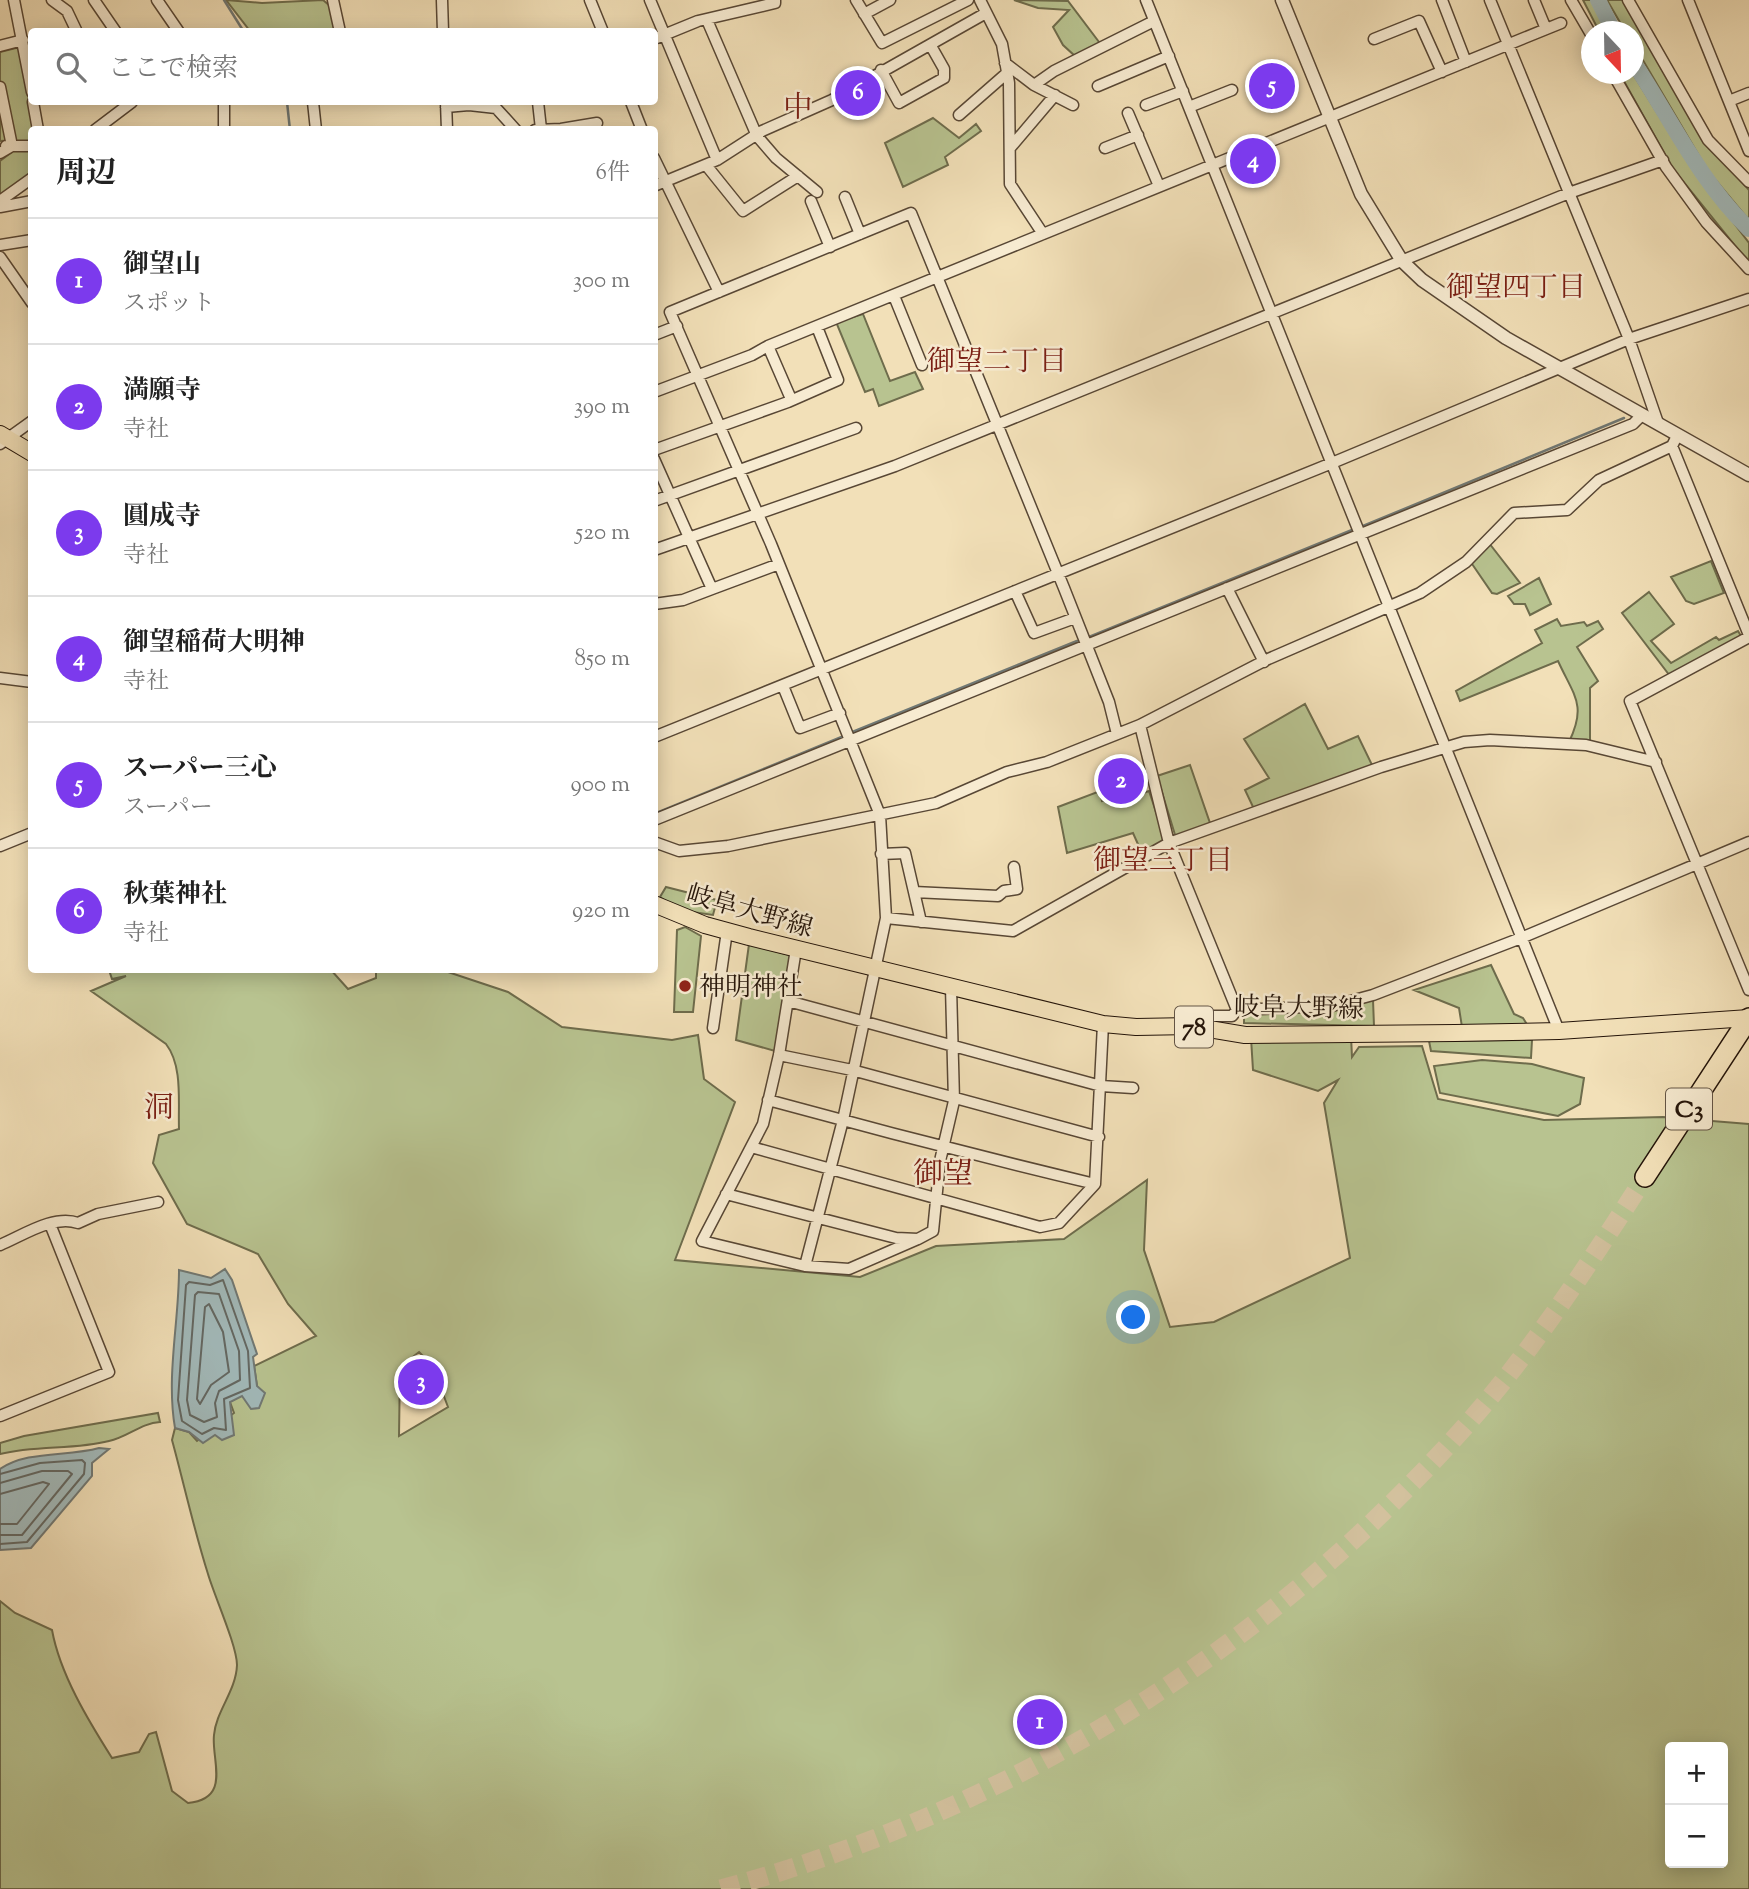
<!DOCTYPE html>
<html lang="ja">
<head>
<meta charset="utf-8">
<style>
  :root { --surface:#fff; --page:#f2f2f2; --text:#222; --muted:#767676; --line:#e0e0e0; --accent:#7c3aed }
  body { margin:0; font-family:"Sorts Mill Goudy","Noto Serif JP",serif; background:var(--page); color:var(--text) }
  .controls { position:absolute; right:21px; bottom:21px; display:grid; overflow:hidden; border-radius:7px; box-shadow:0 4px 18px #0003 }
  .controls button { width:63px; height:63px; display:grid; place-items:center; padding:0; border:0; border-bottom:2px solid var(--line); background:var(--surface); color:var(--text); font:35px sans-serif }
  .compass { position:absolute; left:1581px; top:21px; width:63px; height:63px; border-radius:50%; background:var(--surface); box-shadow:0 4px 18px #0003; rotate:158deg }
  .you { position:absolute; left:1134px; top:1318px; width:24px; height:24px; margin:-18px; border:5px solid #fff; border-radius:50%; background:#1a73e8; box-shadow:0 0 0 10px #1a73e833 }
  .badge { display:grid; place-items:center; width:46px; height:46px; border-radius:50%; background:var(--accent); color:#fff; font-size:23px; font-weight:700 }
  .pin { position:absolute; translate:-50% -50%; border:4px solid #fff; box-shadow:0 2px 7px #0006 }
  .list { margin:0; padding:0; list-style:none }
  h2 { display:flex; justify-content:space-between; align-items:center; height:91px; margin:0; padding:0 28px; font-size:30px }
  h2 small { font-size:23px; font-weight:400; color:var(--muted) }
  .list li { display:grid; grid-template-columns:46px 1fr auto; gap:21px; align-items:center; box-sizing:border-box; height:126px; padding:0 28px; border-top:2px solid var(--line) }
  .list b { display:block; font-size:26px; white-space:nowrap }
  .list p { margin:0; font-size:23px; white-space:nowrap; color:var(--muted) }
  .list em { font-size:23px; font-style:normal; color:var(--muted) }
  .icon { flex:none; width:38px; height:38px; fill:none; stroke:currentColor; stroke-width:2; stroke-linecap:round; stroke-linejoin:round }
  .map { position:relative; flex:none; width:1749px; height:1889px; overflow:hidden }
  .search { position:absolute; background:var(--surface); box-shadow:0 4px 18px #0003; left:28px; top:28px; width:630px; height:77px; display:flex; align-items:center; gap:18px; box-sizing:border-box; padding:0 24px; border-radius:7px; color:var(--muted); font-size:26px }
  .panel { position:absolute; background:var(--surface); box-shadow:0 4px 18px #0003; left:28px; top:126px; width:630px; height:847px; border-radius:7px }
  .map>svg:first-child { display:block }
  .green { fill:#b8c390; stroke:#6e6c4c; stroke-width:2; fill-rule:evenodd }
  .water { fill:#a2babb; stroke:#707874; stroke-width:2 }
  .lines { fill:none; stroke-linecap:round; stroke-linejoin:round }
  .shore { stroke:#636762; stroke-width:2 }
  .stream { stroke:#707874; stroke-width:2.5 }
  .river { stroke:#a2babb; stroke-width:16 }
  .motorway-tunnel { stroke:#d3c19e; stroke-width:19; stroke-dasharray:19 10; stroke-linecap:butt }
  .minor-casing { stroke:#584735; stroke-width:13 }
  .tertiary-casing { stroke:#584735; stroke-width:15 }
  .primary-casing { stroke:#241409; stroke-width:18 }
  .motorway-casing { stroke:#241409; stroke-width:22 }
  .minor { stroke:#f7ebd1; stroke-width:10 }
  .tertiary { stroke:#f7ebd1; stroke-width:12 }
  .primary { stroke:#f2e0b8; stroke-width:16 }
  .motorway { stroke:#f2e0b8; stroke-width:19 }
  .poi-dot { fill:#8f2418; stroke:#f7ebd1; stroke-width:2.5 }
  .labels { text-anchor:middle; stroke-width:5; stroke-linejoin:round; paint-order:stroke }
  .shield { fill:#f7ebd1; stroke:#635445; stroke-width:2 }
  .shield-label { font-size:24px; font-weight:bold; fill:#241409 }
  .street-label { font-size:26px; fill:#241409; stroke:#f7ebd1 }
  .poi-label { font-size:26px; fill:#241409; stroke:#f7ebd1; text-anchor:start }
  .neighbourhood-label { font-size:28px; fill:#7a1f14; stroke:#f7ebd1 }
  .quarter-label { font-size:30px; fill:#7a1f14; stroke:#f7ebd1 }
</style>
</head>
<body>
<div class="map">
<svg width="1749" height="1889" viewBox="0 0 1749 1889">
  <rect width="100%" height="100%" fill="#f2e0b8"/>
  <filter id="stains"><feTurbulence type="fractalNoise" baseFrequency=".00286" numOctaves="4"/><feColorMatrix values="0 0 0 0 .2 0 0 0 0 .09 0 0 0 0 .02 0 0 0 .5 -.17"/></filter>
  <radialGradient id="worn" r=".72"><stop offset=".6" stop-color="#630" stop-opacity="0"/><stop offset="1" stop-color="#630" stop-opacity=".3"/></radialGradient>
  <path class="green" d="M226,0L262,3L323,0L330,6L337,31H250Z
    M1014,0L1068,1L1102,46L1075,56L1063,45L1053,27L1069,10L1038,8Z
    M1583,0H1592L1609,31H1599Z
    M1607,0H1625L1704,138L1749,190V220L1708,171L1634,45V32L1625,31Z
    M20,47L34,129L31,173L0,197V161L12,152V140L0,141V52Z
    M1620,74H1633L1689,164L1749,243V263L1673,169Z
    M933,118L959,138L976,124L981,131L945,157L948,165L903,187L885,143Z
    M863,314L890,381L915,372L923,389L879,406L873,389L865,392L836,322Z
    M1489,543L1520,583L1497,594L1492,593L1470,561Z
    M1711,561L1724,593L1694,604L1686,601L1671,577Z
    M1539,578L1551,604L1530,615L1525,604H1514L1508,596Z
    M1649,592L1674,624L1651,641L1671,663L1716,637L1719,640L1738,631L1741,636L1670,676L1622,613Z
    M1557,619L1561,626L1584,622L1587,626L1598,621L1603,629L1577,647L1598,681L1590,688V741L1569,742C1587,705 1574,696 1558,661L1460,701L1456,691L1542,643L1535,630Z
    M1305,704L1328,749L1358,736L1373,767L1254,809L1245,790L1269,778L1244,739Z
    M1190,765L1211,826L1176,838L1157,776Z
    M1100,791L1102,801L1119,797L1121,800L1149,791L1164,836L1161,844L1141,851L1133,833L1067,853L1058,807Z
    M666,887L717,900L713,915L679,910L660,897Z
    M685,927L701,936L693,1012H674L677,930Z
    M749,944L793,956L775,1051L736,1040Z
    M1491,965L1514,1014L1523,1018L1528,1026L1462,1027L1459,1008L1414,990Z
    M109,970H331L348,989L376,978V970H442L508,992L562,1027L672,1040L698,1035L704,1079L735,1102L675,1260L860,1277L936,1246L1064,1239L1147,1180L1144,1250L1170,1327L1214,1322L1350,1258L1324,1103L1338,1080L1318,1091L1253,1070L1251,1038L1351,1036L1352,1057L1359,1047L1422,1046L1438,1099L1544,1120L1663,1117L1749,1124V1889H0V1601L15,1613L52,1630C60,1674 88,1720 112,1758L139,1752L149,1734L156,1732L172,1791L188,1803C232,1799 211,1760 214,1735C216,1711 236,1691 237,1665C237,1646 214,1595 208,1574C194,1530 184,1484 172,1440L175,1428L189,1432L197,1441L234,1413L230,1402L257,1386L254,1366L316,1336L288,1304L258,1254L187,1224L153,1163L159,1135L179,1129C178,1102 183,1066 166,1044L91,991L126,976L112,979ZM419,1352L432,1365L448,1407L399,1436L400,1367ZM1670,1747H1723V1863H1670Z
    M1373,1000L1374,1026L1244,1023V1014Z
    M1532,1040L1531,1058L1431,1051L1429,1041Z
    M1482,1060L1532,1064L1584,1078L1580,1104L1558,1116L1440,1093L1434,1066Z
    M158,1413L160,1422C141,1423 128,1437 109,1441C75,1450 36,1445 0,1454V1443L24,1436Z"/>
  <path class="water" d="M225,1269L232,1280L257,1354L253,1357L257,1386L265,1393L259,1408L251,1409L242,1396L230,1402L234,1435L222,1440L215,1435L203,1443L189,1432L175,1428C166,1376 179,1322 179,1270L211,1278Z
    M99,1448L109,1449L92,1463V1476L31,1548L0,1550V1469C28,1450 67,1457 99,1448Z"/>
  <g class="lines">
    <path class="shore" d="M223,1280L248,1351L250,1388L224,1399L226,1430L214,1428L202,1434L182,1421L178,1400L186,1285L189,1282L210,1285Z
      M198,1292L219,1294L239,1351L240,1380L219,1391L215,1403L217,1417L204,1422L190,1415L187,1400L195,1295Z
      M209,1304L223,1332L229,1372L211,1385L200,1404L197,1399L205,1307Z
      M0,1474L40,1463L82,1460L85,1463L84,1474L27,1542L0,1544
      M0,1483L42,1471H68L72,1474L22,1535H0
      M0,1494L43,1482L49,1484L17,1524H0"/>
    <path class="stream" d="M224,0L244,32
      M287,102L290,130
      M1363,526L1624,418
      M1089,637L1352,530
      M850,733L1077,641
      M654,814L844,736"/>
    <path class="river" d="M1598,0L1614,32
      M1634,63C1672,121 1699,180 1749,229"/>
    <path class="motorway-tunnel" d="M721,1889C1018,1809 1282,1640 1482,1407C1543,1335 1594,1256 1645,1177"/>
    <defs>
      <path id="minor" d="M14,0L32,92
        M52,0L67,11L77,32
        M94,0L116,32
        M157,0L179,32
        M333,0L340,32
        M442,0L443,32
        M590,0L603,32
        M650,0L717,160
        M856,0L882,43L968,0
        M980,0L1002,44L1009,83L1010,184L1043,234
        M1146,0L1559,1031
        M1442,0L1466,62
        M1490,0L1629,339L1658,423
        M1534,0L1546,29
        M1571,0L1592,36
        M1628,0L1708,140L1749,182
        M1688,0L1749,151
        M864,14L890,0
        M707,20L757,136L776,158L817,192
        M654,39L698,21L775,3V0
        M1374,39L1419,21L1442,72
        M0,46L23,40
        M1005,63L1034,85L1054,71L1154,21
        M881,70L899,103L944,78V69L931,46
        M1613,74L1666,167L1706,222L1749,269
        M1034,85L1073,105
        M1098,86L1169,56
        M0,87L12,146L0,153
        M1729,101L1749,93
        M33,102L38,130
        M224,102V130
        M313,102L316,130
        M446,102L447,130
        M538,102L541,129
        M631,102L642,130
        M1146,105L1183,91
        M446,107L469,105L496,108L516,130
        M1189,107L1232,90
        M1128,113L1159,186
        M959,115L1007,73
        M95,130L132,102
        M535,130L561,129L597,123
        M6,146H32
        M1010,148L1055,95
        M1105,148L1138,135
        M654,158L719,292
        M706,165L743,211L798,176
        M654,186L717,160L762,131L832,100L986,13
        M845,197L860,234
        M0,201L32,178
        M811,201L830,247
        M0,207L32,201
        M0,245L32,240
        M0,257L32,303
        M894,296L922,365
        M654,335L677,326
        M768,346L791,399
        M654,392L752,355L768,346L1561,23
        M0,444L32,421
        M1672,446L1749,635
        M654,450L788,402L838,380L817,327
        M654,459L712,589L683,600L654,604
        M654,501L856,428
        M654,550L895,466L1569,193L1663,160
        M1227,588L1264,662
        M712,589L779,564
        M1015,591L1034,633L1075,618
        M1749,637L1630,701L1749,990
        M0,678L32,682
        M783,686L800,728L840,713
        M1140,725L1169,843L1237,1010L1232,1016H1206L1191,1026
        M654,737L1332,463L1629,339L1749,299
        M654,820L1633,424L1642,415
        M654,842L679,851L728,846L936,803L1007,772L1047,762L1140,725L1266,660L1420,593L1466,562L1514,513L1567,510L1599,480L1672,446L1677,436
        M0,846L32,833
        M881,854L905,853L921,922
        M914,892L998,896L1004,891L1017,889L1014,867
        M886,918L1013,931L1169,843L1381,767L1464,742L1490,740L1586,745L1656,762
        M796,949L779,1055L763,1124L702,1241L805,1266L849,1269L918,1239
        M788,1001L1101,1086L1133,1088
        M1237,1010L1332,1006L1373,995L1521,938L1749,842
        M713,1028L727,931
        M779,1055L852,1070L1099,1137
        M768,1100C877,1130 986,1158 1095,1184L1103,1024
        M751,1147L1040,1227L1059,1223L1095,1184
        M726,1194L896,1238L918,1239L933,1231L940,1161L954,1101L951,987
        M0,1245C22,1236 54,1214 78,1223L98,1214L158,1202
        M805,1266L843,1120L886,918L880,815L771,544L670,312L911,213L1064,588L1109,702L1117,734
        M0,1416L109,1372L50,1224"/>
      <path id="tertiary" d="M1282,0L1361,194L1402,261L1422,280L1506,338L1749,475"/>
      <path id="primary" d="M0,434L32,453
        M654,904L705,925L749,937L1103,1024L1136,1027L1191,1026L1245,1035L1455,1033L1559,1031L1749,1018"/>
      <path id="motorway" d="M1645,1177L1749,1018"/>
    </defs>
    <use href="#minor" class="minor-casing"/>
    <use href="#tertiary" class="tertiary-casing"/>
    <use href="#primary" class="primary-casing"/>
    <use href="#motorway" class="motorway-casing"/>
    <use href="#minor" class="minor"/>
    <use href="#tertiary" class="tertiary"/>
    <use href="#primary" class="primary"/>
    <use href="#motorway" class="motorway"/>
  </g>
  <circle class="poi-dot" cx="685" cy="986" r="7"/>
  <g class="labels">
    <g class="shield">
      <rect x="1175" y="1006.5" width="38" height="41" rx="5"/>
      <rect x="1666" y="1088.5" width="46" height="41" rx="5"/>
    </g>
    <g class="shield-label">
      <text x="1194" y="1035">78</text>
      <text x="1689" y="1117">C3</text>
    </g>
    <g class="street-label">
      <text transform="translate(750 910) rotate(16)" y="9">岐阜大野線</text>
      <text transform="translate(1299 1007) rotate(1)" y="9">岐阜大野線</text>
    </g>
    <g class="poi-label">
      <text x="699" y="995">神明神社</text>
    </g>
    <g class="neighbourhood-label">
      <text x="1516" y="296">御望四丁目</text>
      <text x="997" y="370">御望二丁目</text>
      <text x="1163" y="869">御望三丁目</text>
    </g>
    <g class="quarter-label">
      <text x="798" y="117">中</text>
      <text x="159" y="1117">洞</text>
      <text x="943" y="1183">御望</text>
    </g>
  </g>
  <rect width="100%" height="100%" filter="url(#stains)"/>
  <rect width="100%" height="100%" fill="url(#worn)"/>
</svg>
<div class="controls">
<button>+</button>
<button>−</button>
</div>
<svg class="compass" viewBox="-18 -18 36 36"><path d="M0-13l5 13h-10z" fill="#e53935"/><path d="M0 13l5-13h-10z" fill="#767676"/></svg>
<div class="you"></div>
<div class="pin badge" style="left:1040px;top:1722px">1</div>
<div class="pin badge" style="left:1121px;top:781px">2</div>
<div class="pin badge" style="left:421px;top:1382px">3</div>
<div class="pin badge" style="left:1253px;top:161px">4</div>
<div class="pin badge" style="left:1272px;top:86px">5</div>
<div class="pin badge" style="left:858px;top:93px">6</div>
<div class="search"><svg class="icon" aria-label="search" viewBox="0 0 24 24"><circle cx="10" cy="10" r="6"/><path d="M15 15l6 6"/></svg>ここで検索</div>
<section class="panel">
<h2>周辺<small>6件</small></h2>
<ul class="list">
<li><span class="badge">1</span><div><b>御望山</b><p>スポット</p></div><em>300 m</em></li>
<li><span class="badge">2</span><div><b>満願寺</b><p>寺社</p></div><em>390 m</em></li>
<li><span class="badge">3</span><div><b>圓成寺</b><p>寺社</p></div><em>520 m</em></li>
<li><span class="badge">4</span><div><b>御望稲荷大明神</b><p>寺社</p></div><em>850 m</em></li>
<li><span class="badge">5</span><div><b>スーパー三心</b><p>スーパー</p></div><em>900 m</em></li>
<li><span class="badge">6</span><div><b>秋葉神社</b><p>寺社</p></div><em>920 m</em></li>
</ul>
</section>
</div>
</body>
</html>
